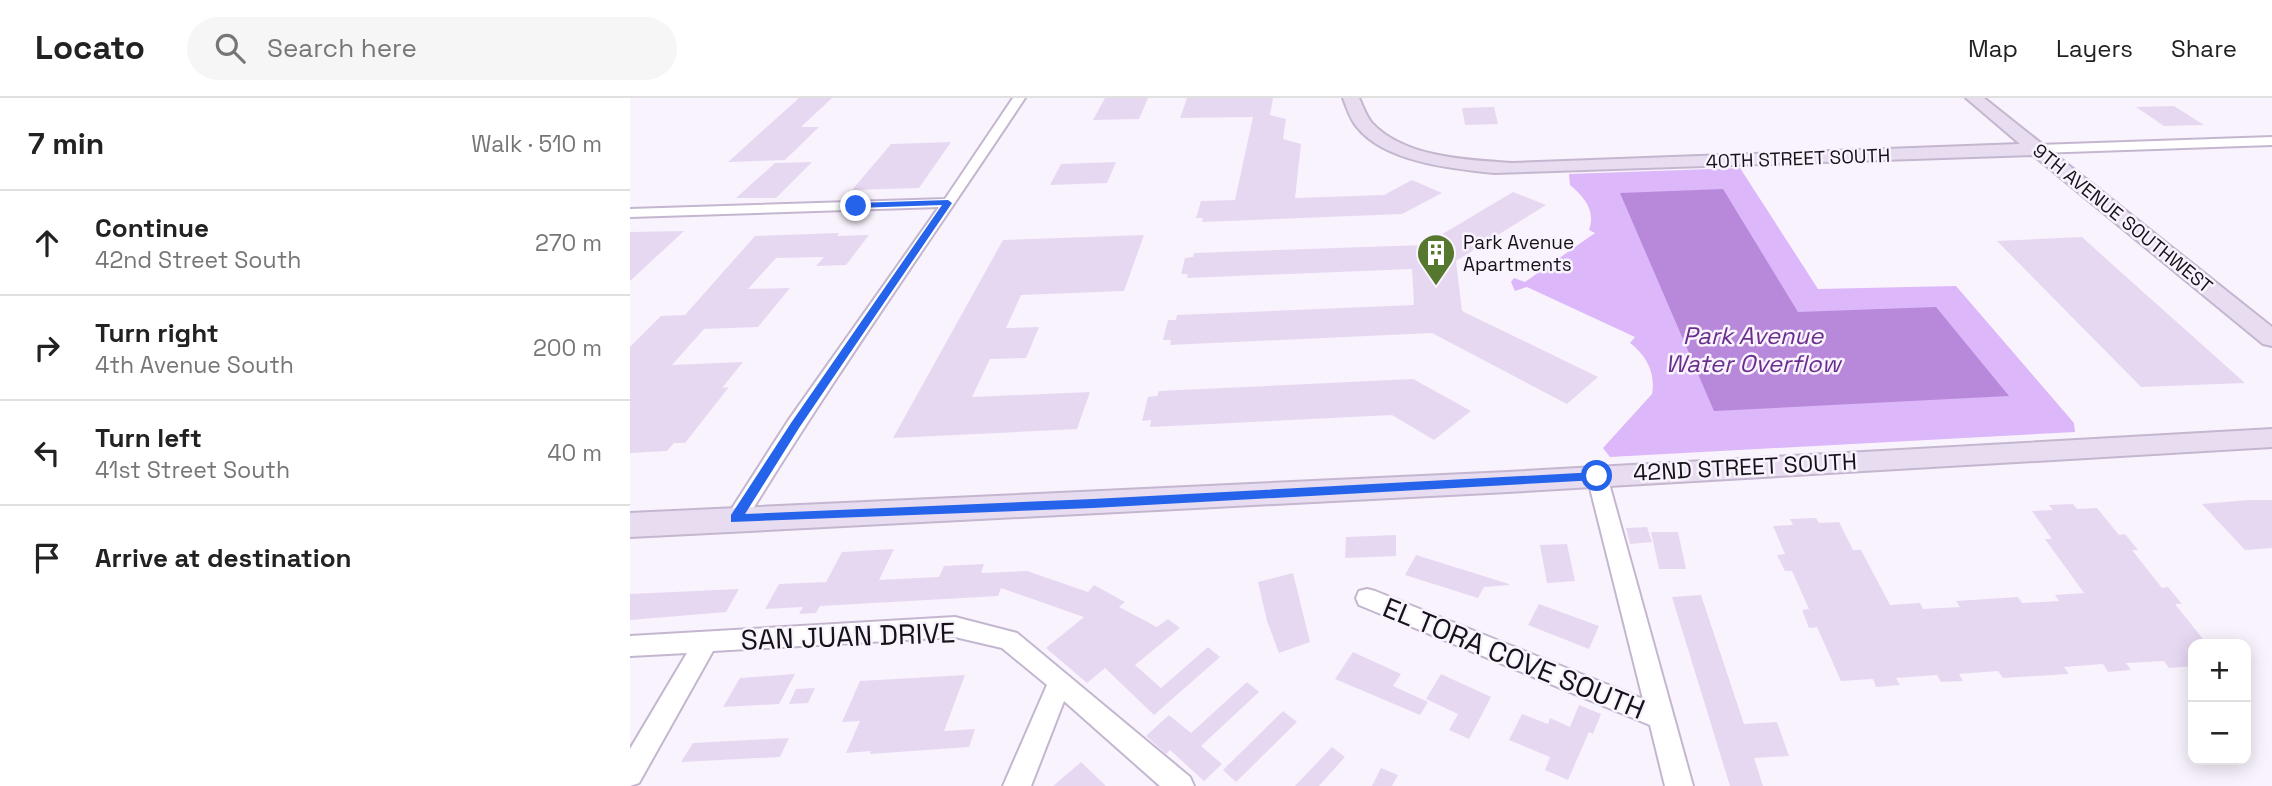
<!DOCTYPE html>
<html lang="en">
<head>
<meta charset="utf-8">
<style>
  :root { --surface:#fff; --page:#f6f6f6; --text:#222; --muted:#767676; --line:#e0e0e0 }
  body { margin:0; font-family:"Space Grotesk",sans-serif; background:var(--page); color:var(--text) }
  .controls { position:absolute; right:21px; bottom:21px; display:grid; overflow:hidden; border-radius:14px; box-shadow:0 4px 18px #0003 }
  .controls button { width:63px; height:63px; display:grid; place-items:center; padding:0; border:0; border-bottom:2px solid var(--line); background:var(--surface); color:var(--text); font:35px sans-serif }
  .stop { position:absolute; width:21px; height:21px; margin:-16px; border:5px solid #2563eb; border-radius:50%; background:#fff }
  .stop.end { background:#2563eb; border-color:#fff; box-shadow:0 2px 7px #0008 }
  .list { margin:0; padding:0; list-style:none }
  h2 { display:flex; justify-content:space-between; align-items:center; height:91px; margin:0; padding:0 28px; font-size:30px }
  h2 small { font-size:23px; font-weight:400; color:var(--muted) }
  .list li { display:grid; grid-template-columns:46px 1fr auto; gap:21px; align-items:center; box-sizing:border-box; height:105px; padding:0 28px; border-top:2px solid var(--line) }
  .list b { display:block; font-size:26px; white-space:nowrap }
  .list p { margin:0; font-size:23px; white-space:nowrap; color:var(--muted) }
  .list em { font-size:23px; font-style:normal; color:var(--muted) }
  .icon { flex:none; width:38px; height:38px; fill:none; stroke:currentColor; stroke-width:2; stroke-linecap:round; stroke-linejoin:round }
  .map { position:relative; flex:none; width:1642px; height:688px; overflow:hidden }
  header { display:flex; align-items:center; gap:42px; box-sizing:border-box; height:98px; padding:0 35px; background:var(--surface); border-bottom:2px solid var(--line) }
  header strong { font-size:33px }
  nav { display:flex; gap:38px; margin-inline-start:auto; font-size:24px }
  .search { width:490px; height:63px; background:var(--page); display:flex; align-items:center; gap:18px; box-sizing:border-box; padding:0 24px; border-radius:38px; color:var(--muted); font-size:26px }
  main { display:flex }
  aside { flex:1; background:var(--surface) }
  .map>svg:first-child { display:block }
  .green { fill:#dcb7f9 }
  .water { fill:#b889da }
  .building { fill:#e7d8f2 }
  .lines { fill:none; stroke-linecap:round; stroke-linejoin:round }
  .street-casing { stroke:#c4b6cf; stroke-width:4 }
  .secondary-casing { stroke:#c4b6cf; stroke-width:4 }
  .street { fill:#fff; fill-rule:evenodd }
  .secondary { fill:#e8ddf0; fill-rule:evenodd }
  .route { fill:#2563eb }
  .labels { text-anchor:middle; stroke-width:5; stroke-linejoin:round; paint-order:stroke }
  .far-street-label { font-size:19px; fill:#16121a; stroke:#f9f3fe }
  .far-poi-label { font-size:19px; fill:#16121a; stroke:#f9f3fe; text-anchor:start }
  .street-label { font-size:23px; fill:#16121a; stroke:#f9f3fe }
  .water-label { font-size:24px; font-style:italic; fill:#6a2e8d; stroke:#f9f3fe }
  .near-street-label { font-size:28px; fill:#16121a; stroke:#f9f3fe }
</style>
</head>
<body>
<header>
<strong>Locato</strong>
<div class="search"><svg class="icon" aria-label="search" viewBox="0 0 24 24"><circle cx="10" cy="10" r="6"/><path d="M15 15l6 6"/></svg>Search here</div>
<nav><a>Map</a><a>Layers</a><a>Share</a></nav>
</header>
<main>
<aside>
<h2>7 min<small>Walk · 510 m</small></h2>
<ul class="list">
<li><svg class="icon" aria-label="ahead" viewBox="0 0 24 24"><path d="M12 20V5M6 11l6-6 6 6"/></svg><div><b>Continue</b><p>42nd Street South</p></div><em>270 m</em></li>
<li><svg class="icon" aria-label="right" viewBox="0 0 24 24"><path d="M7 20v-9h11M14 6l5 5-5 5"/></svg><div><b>Turn right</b><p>4th Avenue South</p></div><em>200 m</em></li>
<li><svg class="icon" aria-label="left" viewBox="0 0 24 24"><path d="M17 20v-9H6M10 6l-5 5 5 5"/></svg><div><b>Turn left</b><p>41st Street South</p></div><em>40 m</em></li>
<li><svg class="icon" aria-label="arrive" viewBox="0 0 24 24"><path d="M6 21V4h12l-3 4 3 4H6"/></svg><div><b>Arrive at destination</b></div></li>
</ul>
</aside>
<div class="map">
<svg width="1642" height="688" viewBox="0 0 1642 688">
  <rect width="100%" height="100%" fill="#f9f3fe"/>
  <path class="green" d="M1110,70L1188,191L1326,188L1444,325L1445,334L980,359L973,350L1022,296C1026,275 1016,257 1000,245L1005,239L897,189L885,193L881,184L884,180L895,184L965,135L959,132C966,112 954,99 940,87L939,76Z"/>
  <path class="water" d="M1093,91L1168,214L1306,209L1379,298L1084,313L990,95Z"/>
  <path class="building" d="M169,0H202L171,29H189L155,62L98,64Z
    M475,0H518L509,21L463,22Z
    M557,0H643L640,17L656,21L653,41L671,46L665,100L754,97L782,82L812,95L772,116L572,124L573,120H566L571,103L605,102L623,19L550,20Z
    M1544,8L1574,27L1534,28L1506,9Z
    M864,9L868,26L835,27L832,10Z
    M321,44L289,90L222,92L261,46Z
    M182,64L146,100H106L145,65Z
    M486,64L477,85L420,87L431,66Z
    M883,94L916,107L826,163L832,213L968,279L937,306L802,235L540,247L541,242H533L538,222H546L547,217L784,207L782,171L557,180L558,176H551L555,160L563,159L564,155L794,147Z
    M54,133L0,183V134Z
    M209,135L207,138L239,137L216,167L186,168L194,159L146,160L118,191L160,190L128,229L74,231L42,267L113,264L92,290L99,289L55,345H44L37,353L0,355V249L31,218L55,217L125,138Z
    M514,137L494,193L391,197L376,230L409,229L396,260L360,261L342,299L460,294L447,331L263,340L373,142Z
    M1452,139L1474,159L1615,285L1511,289L1367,143Z
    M783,281L841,313L804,342L762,317L520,329L521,322L512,323L518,299L527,298L529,293Z
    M1618,402H1642V450L1615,452L1572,406Z
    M1443,406L1447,411L1467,410L1489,437L1495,436L1508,452H1502L1532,490L1538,489L1552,506H1545L1577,546H1563V568L1539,570L1534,563L1496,565L1501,572L1478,574L1473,566L1434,569L1439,576L1373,580L1368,573L1329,576L1333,583L1311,584L1307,577L1266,580L1270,587L1246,589L1243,581L1211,583L1187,529L1179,530L1172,512L1179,511L1162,473H1155L1147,457L1155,456L1143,428L1163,427L1160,421L1186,420L1189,425L1209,424L1223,452H1231L1260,507L1290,505L1293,511L1330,509L1326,503L1388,499L1392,505L1429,503L1425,497L1454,495L1415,441H1422L1402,413L1423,412L1419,407Z
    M1017,429L1022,444L1000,446L996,430Z
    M1021,434H1048L1056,471H1029Z
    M766,437V458L715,460L716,439Z
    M937,446L945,483L917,485L910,447Z
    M264,451L249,482L309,479L314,468L354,466L351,475L397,473L458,494L464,487L495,504L489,509L527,529L538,521L550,530L505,567L531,590L578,549L590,559L524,617L475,570L457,585L416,550L454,519L371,490L368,498L190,508L186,515L169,516L173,509L135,511L149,486L196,484L212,454Z
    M786,457L879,486V487L854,489L848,500L775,477Z
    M663,475L680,544L649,555L637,523L628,484Z
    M109,491L96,514L0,522V496Z
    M1071,497L1114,626L1147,624L1159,658L1124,660L1133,688H1100L1042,499Z
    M909,506L969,528L959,551L898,527Z
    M723,554L771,576L763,588L798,604L790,617L705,581Z
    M165,576L149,606L93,609L110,580Z
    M811,576L861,599L839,641L819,632L828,616L796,601Z
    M335,577L314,633L345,631L339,649L240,656L241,653L216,655L230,623L212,624L230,583Z
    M617,584L629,594L571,648L592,666L574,683L540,652L536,656L516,638L539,617L561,635Z
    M185,590L178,605L159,606L166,591Z
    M949,607L971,616L963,636L959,634L938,682L915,672L920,659L879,642L892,616L918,626L920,620L940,629Z
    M653,613L667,624L606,684L593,672Z
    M159,640L150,659L51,664L63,645Z
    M702,649L715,659L689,688H665Z
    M451,664L476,688H423Z
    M751,670L768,677L762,688H742Z"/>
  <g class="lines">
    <defs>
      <path id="street" d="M383,0H395C301,142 202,281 113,427L106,429L99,427L95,421L99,415L158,323L309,109L0,119V111L315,101Z
        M1642,39V47L1408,55L1402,51L1408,47Z
        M967,371L974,373L977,378L1063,688H1035L1020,627L729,507L726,500L729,493L737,491L745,493L1013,601L957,378L960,373Z
        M325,519L387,535L560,679L564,688H530L434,603L401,688H373L417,587L372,550L325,539L83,553L9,685L0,688V651L57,555L0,558V538Z"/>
      <path id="secondary" d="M713,0H729C733,8 736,18 742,25C775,60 838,62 882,65L1390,46L1336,0H1354L1642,229V248L1633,246L1403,57L864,75C824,71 754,64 727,29C720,21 717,10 713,0Z
        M1642,331V349L878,394L0,439V415L878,374Z"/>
    </defs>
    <use href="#street" class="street-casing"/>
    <use href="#secondary" class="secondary-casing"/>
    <use href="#street" class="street"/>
    <use href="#secondary" class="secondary"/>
  </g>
  <path class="route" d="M318,102L322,105L169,330L115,416L463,401L967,374L973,378L967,382L463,410L101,424V417L161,325L312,107L226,110L222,108L226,105Z"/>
  <defs>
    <symbol id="building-pin" viewBox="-11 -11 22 30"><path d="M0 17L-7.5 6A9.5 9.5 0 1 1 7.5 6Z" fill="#55772e" stroke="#f9f3fe"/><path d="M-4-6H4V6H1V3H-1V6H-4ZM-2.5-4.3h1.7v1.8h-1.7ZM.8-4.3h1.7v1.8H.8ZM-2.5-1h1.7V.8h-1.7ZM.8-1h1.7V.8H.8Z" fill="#fff"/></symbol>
  </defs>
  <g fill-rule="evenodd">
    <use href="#building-pin" x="784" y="133" width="44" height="60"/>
  </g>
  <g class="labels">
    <g class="far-street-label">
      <text transform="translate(1168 60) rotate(-2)" y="7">40TH STREET SOUTH</text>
      <text transform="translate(1493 120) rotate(39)" y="7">9TH AVENUE SOUTHWEST</text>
    </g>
    <g class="far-poi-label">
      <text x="833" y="151">Park Avenue<tspan x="833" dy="22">Apartments</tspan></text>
    </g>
    <g class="street-label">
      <text transform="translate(1115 369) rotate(-3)" y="8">42ND STREET SOUTH</text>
    </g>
    <g class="water-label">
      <text x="1123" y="246">Park Avenue<tspan x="1123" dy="28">Water Overflow</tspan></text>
    </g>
    <g class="near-street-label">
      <text transform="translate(218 538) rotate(-2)" y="10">SAN JUAN DRIVE</text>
      <text transform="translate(884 560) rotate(22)" y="10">EL TORA COVE SOUTH</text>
    </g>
  </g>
</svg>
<div class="controls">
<button>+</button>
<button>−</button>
</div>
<div class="stop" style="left:967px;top:378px"></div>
<div class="stop end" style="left:226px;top:108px"></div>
</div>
</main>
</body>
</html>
